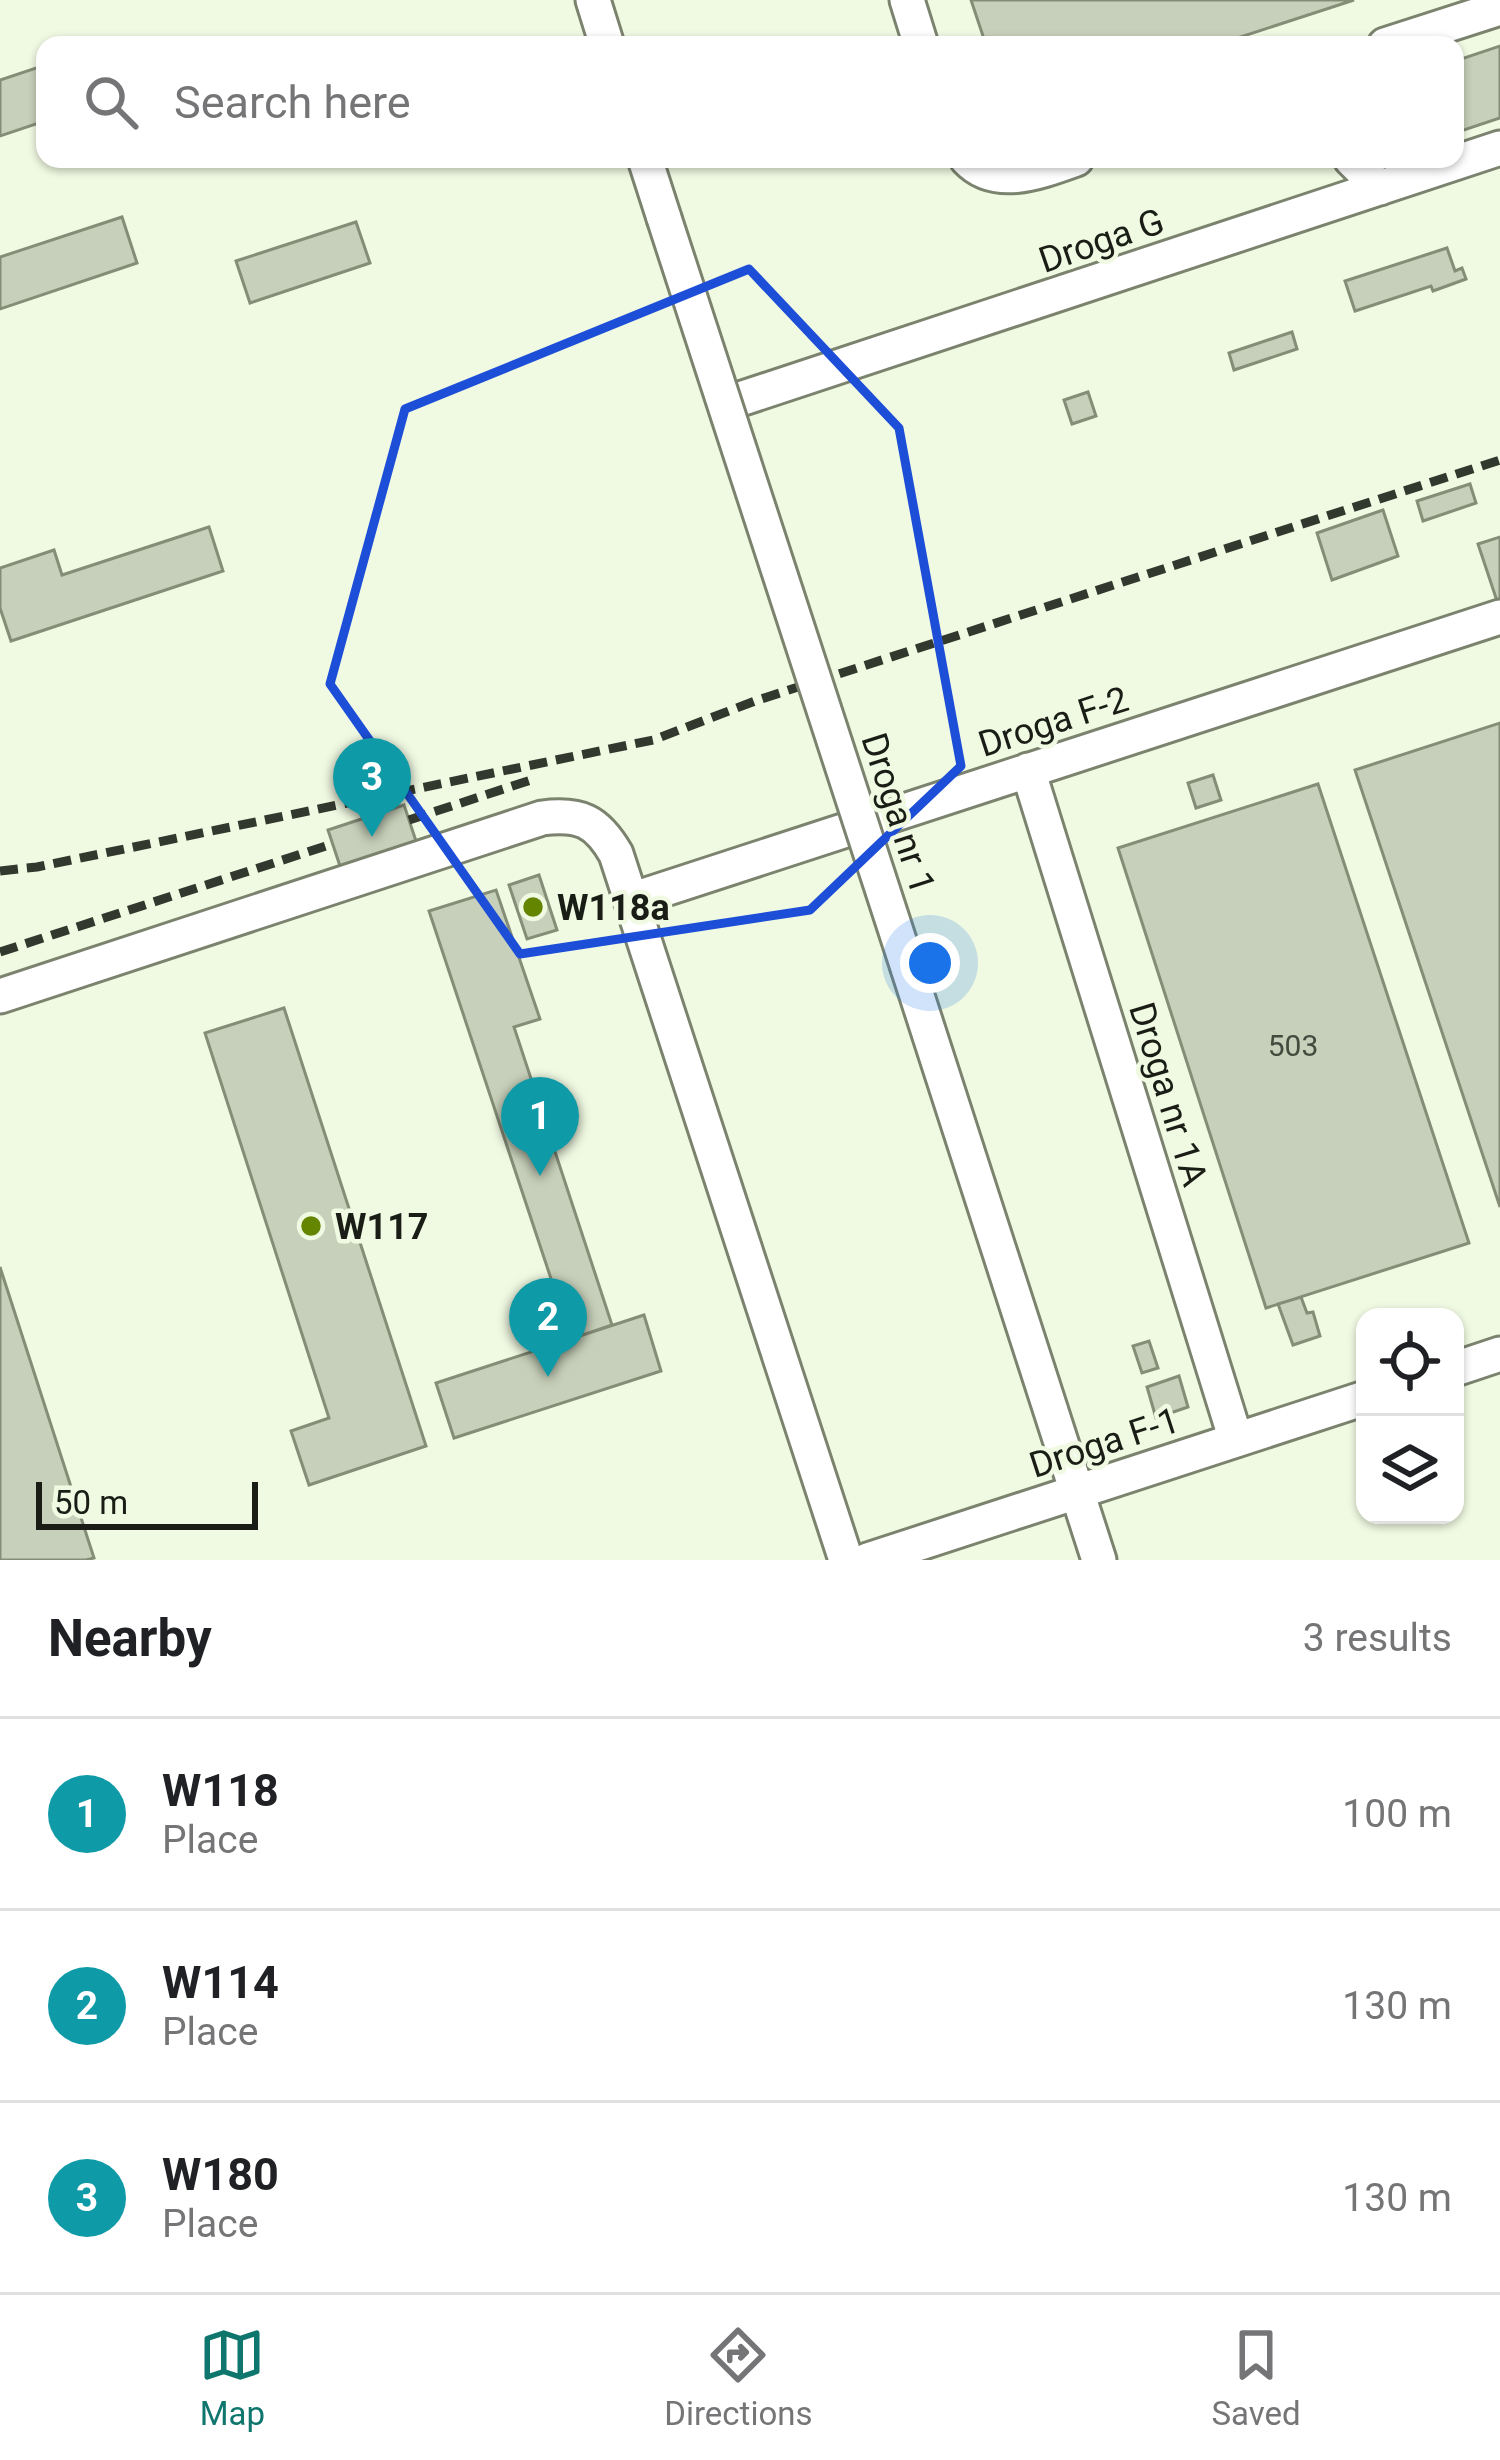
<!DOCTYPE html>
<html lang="en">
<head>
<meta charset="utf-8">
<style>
  :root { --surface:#fff; --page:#f6f6f6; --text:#202124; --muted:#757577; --line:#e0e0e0; --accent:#0f766e }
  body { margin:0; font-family:Roboto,sans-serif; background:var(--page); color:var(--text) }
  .controls { position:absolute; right:36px; bottom:36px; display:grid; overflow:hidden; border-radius:24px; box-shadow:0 3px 9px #0004 }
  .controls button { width:108px; height:108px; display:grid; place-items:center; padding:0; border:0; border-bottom:3px solid var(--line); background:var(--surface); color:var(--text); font:60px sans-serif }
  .scale { position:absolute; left:36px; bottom:30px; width:222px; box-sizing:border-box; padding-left:12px; border:6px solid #191d15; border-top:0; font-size:33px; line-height:42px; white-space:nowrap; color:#191d15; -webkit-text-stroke:9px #f0f9e2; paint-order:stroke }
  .you { position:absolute; left:930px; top:963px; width:42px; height:42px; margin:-30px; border:9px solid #fff; border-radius:50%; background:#1a73e8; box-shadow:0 0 0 18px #1a73e833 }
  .badge { display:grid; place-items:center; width:78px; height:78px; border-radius:50%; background:var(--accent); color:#fff; font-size:39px; font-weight:700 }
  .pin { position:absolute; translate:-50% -99px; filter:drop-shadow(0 3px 6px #0008) }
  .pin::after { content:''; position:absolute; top:63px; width:42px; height:36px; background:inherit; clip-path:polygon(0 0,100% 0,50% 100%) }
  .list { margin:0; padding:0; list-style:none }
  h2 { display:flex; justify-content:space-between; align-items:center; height:156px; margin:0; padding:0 48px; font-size:51px }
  h2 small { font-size:39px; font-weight:400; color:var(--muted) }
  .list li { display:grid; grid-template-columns:78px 1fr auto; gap:36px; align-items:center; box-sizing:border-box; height:192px; padding:0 48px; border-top:3px solid var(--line) }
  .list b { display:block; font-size:45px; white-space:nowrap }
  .list p { margin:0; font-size:39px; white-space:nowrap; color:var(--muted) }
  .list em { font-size:39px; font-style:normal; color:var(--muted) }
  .icon { flex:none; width:66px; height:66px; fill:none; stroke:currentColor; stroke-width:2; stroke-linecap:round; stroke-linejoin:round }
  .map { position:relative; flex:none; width:1500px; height:1560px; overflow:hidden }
  .search { position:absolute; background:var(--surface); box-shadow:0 3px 9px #0004; left:36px; right:36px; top:36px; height:132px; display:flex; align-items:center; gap:30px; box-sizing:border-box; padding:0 42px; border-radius:24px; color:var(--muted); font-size:45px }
  .sheet { height:732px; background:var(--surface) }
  nav { display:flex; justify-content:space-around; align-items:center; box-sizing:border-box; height:168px; border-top:3px solid var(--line); background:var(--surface); font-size:33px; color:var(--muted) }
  nav a { display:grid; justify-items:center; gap:6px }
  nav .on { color:var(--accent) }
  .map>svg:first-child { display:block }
  .building { fill:#c7d0ba; stroke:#858d78; stroke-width:3 }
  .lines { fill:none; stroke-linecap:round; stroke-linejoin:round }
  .minor-casing { stroke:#7b836f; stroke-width:39 }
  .minor { stroke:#fff; stroke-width:33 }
  .rail { stroke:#33382e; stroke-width:9; stroke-dasharray:18 9; stroke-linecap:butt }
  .minor-bridge-casing { stroke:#7b836f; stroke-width:39; stroke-linecap:butt }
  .minor-bridge { stroke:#fff; stroke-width:33 }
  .marked { fill:none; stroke:#1d4ed8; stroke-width:9; stroke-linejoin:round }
  .poi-dot { fill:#648500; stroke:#f0f9e2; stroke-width:4.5 }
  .labels { text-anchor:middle; stroke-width:9; stroke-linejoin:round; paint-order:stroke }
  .number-label { font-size:30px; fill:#444a3e }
  .street-label { font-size:36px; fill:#191d15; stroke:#f0f9e2 }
  .poi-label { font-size:36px; font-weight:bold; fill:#191d15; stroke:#f0f9e2; text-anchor:start }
</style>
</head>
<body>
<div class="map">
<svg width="1500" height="1560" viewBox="0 0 1500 1560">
  <rect width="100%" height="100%" fill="#f0f9e2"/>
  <path class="building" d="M971,0H1354L1216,45H986Z
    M1500,46V118L1455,133V61Z
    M45,65V121L0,136V80Z
    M122,217L137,263L0,309V257Z
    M356,222L370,263L250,303L236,261Z
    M1447,248L1455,271L1462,268L1466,279L1433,291L1431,286L1355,311L1345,281Z
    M1292,332L1297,349L1234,370L1229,353Z
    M1088,392L1096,416L1072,424L1064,400Z
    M1470,484L1476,503L1423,521L1417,501Z
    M1383,510L1398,556L1332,580L1317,533Z
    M209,527L223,571L11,641L0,608V568L54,550L62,575Z
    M1500,537V603L1498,604L1478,544Z
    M1500,723V1207L1355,770Z
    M1213,775L1221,800L1196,808L1188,783Z
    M1318,784L1469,1243L1266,1308L1118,848Z
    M404,805L419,850L343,875L328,830Z
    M539,875L557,930L527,939L509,885Z
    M496,890L540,1019L514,1027L612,1325L571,1339L429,911Z
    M284,1008L426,1446L309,1485L291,1431L329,1418L205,1033Z
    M0,1267L94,1558L86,1560H0Z
    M1301,1297L1307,1313L1313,1312L1320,1336L1293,1345L1278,1304Z
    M644,1315L661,1371L454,1438L436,1383Z
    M1149,1341L1158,1368L1142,1373L1133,1346Z
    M1179,1376L1188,1407L1156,1418L1147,1387Z"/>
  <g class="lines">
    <defs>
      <path id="minor" d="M593,0L607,45
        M907,0L921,45
        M1385,45L1500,8
        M645,159L664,218
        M967,159C996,190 1042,171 1076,159
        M1351,159L1380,188
        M725,404L1500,148
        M1028,770L1236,1440
        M631,900L1500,617
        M908,968L1099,1560
        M0,996L542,818C580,813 597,821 616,854L846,1560
        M1455,1369L1500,1354
        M868,1560L1365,1398"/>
    </defs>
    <use href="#minor" class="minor-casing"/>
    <use href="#minor" class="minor"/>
    <path class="rail" d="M409,820L534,779
      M0,871L37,867L653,740L755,701L1500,460
      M0,952L332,844"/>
    <defs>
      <path id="minor-bridge" d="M664,218L908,968"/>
    </defs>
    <use href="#minor-bridge" class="minor-bridge-casing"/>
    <use href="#minor-bridge" class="minor-bridge"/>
  </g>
  <path class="marked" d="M749,269L899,428L961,766L810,910L520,954L330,684L405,409Z"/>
  <g class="poi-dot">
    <circle cx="533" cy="907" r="12"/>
    <circle cx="311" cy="1226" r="12"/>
  </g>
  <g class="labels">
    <g class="number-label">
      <text x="1293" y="1056">503</text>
    </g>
    <g class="street-label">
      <text transform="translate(1101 240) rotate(-19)" y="13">Droga G</text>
      <text transform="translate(1053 721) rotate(-18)" y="13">Droga F-2</text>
      <text transform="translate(899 813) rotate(72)" y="13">Droga nr 1</text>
      <text transform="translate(1169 1094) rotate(73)" y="13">Droga nr 1A</text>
      <text transform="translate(1104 1442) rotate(-18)" y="13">Droga F-1</text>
    </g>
    <g class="poi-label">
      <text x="557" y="920">W118a</text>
      <text x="335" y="1239">W117</text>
    </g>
  </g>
</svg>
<div class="controls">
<button><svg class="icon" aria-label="locate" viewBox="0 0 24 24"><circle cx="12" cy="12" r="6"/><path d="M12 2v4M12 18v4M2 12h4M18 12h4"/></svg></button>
<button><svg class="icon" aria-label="layers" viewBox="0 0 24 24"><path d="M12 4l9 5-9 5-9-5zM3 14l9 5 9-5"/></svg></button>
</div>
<div class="scale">50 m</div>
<div class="you"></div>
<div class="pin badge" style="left:540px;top:1176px;background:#0f9aa8">1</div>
<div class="pin badge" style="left:548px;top:1377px;background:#0f9aa8">2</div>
<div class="pin badge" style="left:372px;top:837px;background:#0f9aa8">3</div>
<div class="search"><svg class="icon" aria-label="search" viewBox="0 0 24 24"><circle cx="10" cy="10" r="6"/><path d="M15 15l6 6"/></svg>Search here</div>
</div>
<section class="sheet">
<h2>Nearby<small>3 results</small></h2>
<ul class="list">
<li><span class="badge" style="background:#0f9aa8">1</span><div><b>W118</b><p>Place</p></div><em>100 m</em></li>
<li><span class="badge" style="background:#0f9aa8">2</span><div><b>W114</b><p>Place</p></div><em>130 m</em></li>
<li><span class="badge" style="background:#0f9aa8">3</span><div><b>W180</b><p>Place</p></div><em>130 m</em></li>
</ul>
</section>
<nav>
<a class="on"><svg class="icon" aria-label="map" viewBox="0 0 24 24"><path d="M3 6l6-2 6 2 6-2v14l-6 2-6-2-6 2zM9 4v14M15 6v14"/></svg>Map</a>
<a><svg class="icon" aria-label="directions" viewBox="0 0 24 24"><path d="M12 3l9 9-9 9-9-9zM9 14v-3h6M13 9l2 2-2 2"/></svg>Directions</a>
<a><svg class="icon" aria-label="saved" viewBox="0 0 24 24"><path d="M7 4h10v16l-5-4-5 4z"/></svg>Saved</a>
</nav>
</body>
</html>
